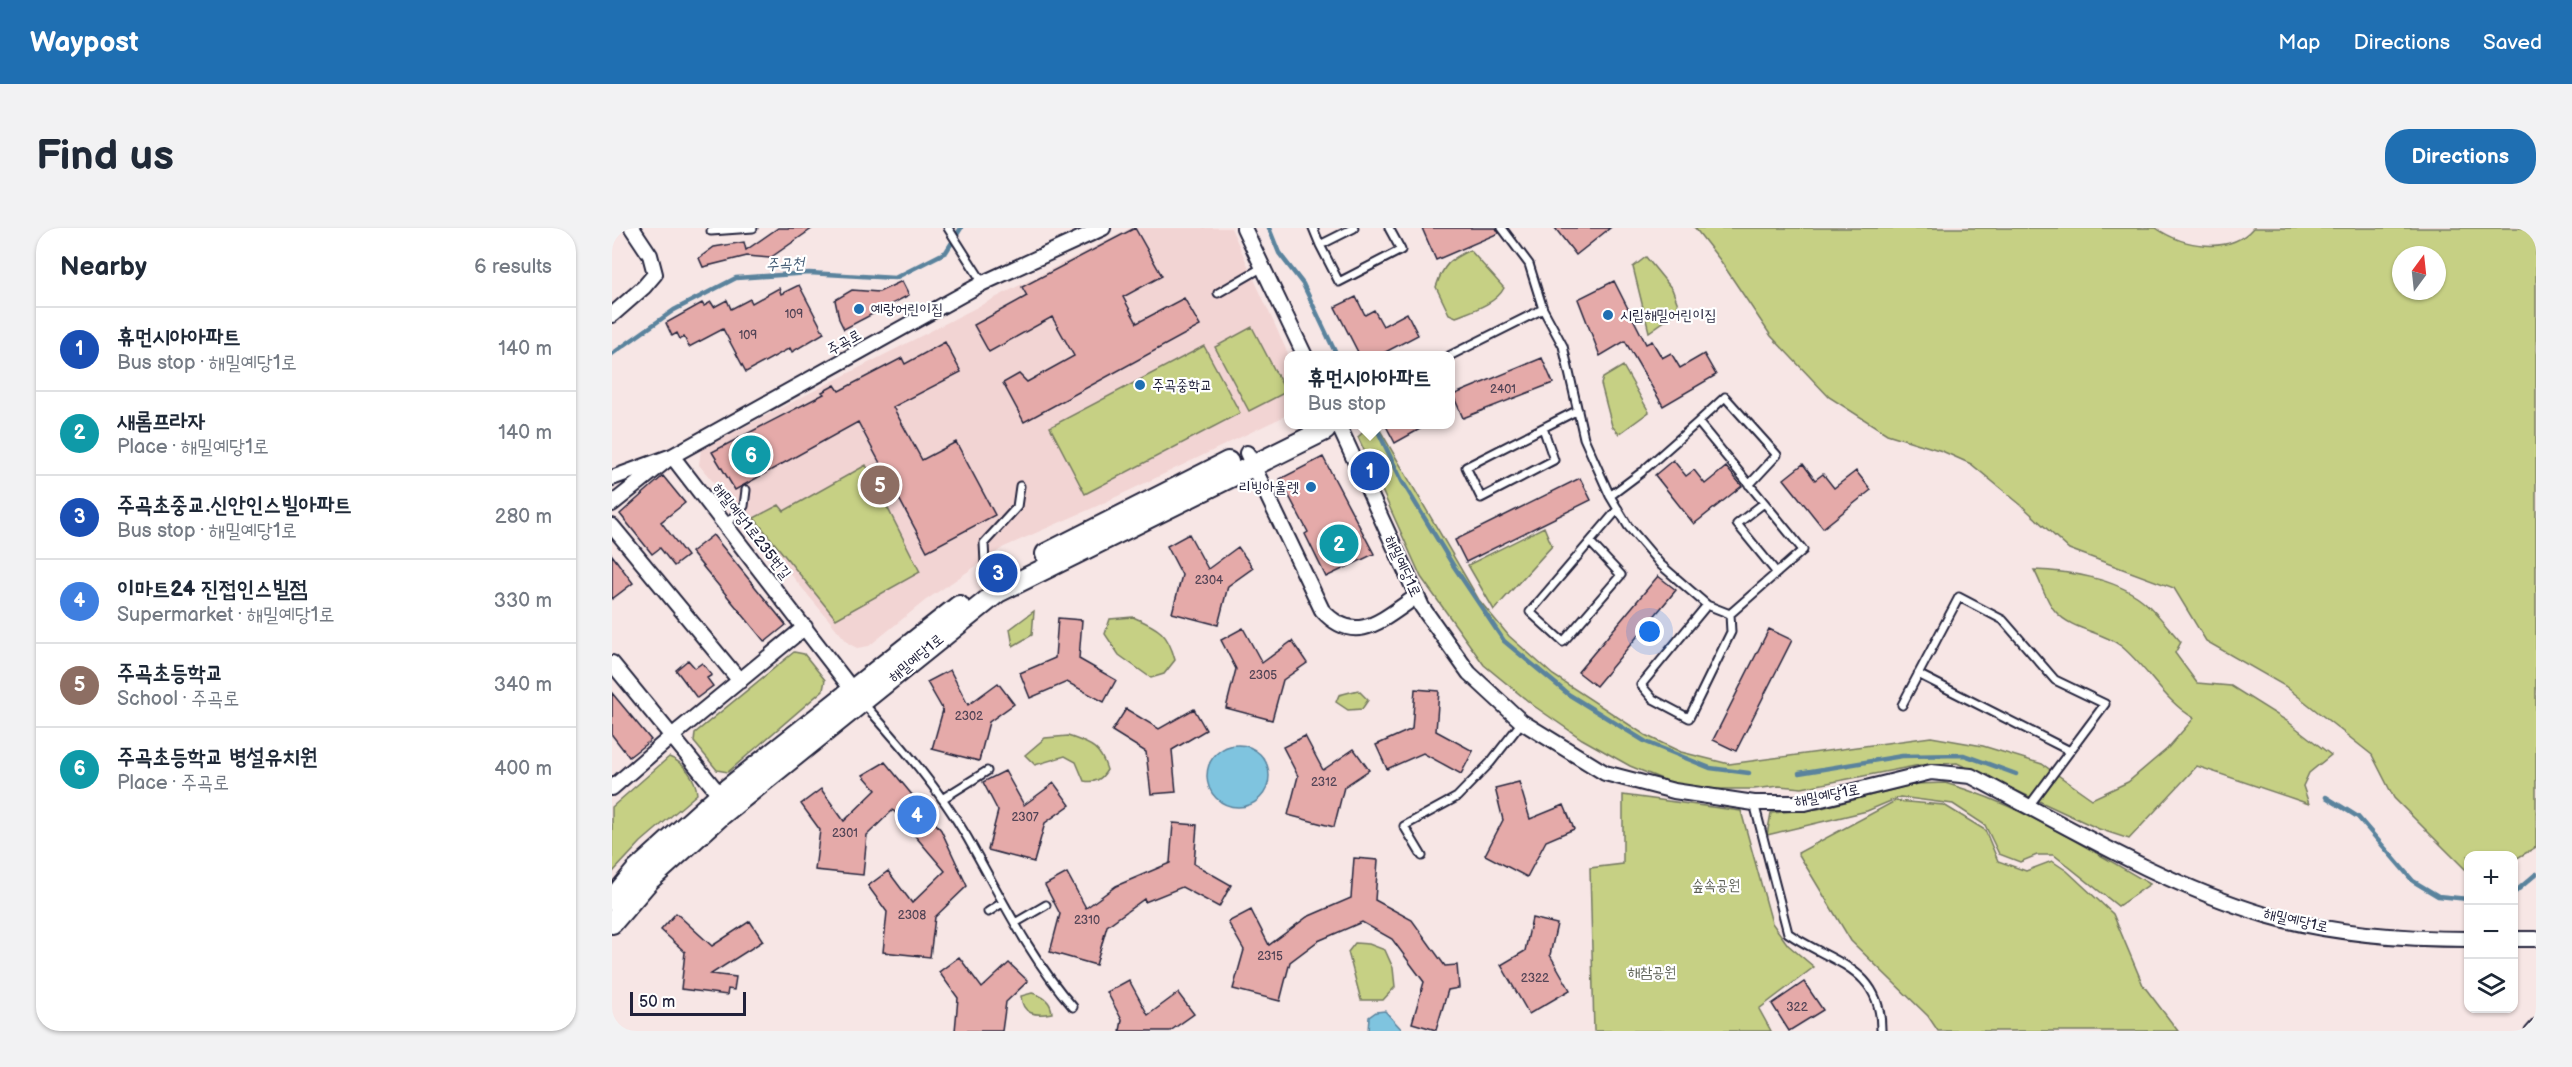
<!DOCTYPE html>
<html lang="en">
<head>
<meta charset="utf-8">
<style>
  :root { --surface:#fff; --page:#f2f2f3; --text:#1f2937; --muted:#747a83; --line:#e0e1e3; --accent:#1f6fb2 }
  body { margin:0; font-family:"Balsamiq Sans","Poor Story",sans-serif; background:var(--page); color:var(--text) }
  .controls { position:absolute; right:18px; bottom:18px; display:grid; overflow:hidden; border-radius:12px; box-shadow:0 2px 4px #0004 }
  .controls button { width:54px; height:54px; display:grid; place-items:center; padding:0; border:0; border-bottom:2px solid var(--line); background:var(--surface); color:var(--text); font:30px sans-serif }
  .compass { position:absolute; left:1780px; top:18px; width:54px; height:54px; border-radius:50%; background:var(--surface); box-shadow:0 2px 4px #0004; rotate:15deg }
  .scale { position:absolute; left:18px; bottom:15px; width:116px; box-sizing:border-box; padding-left:6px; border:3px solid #22223b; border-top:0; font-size:16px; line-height:21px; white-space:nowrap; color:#22223b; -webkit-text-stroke:4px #fff; paint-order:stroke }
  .you { position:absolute; left:1038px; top:404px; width:21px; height:21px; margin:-15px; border:4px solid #fff; border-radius:50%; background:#1a73e8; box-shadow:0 0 0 9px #1a73e833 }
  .badge { display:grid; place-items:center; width:39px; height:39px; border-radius:50%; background:var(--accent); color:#fff; font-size:20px; font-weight:700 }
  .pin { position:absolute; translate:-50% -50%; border:3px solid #fff; box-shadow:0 2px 6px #0006 }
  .popup { position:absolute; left:672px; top:123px; width:171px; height:78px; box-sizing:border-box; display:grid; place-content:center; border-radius:12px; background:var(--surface); filter:drop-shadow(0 2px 4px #0005); font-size:20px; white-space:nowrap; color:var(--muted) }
  .popup b { font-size:22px; color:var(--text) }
  .popup::after { content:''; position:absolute; left:50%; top:100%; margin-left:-12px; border:12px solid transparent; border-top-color:var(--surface) }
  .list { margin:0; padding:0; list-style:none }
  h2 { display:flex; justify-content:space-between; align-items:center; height:78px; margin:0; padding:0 24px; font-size:26px }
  h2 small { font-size:20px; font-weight:400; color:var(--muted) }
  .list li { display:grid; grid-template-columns:39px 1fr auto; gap:18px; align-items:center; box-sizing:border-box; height:84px; padding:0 24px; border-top:2px solid var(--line) }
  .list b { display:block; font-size:22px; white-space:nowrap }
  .list p { margin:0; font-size:20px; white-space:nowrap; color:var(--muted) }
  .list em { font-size:20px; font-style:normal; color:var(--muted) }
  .icon { flex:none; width:33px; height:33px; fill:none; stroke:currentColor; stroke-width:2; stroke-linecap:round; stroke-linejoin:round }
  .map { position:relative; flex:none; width:1924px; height:803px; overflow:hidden; border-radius:24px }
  header { display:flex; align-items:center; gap:36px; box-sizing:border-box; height:84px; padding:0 30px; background:var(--accent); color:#fff }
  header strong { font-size:28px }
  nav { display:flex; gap:33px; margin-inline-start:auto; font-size:21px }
  .intro { display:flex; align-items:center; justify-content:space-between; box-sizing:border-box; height:144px; padding:0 36px }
  h1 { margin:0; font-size:42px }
  .button { padding:15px 27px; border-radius:24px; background:var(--accent); color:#fff; font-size:21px; font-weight:700 }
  main { display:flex; gap:36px; padding:0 36px }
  aside { flex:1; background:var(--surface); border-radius:24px; box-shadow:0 2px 4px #0004 }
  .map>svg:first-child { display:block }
  .built { fill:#f2d4d3 }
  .green { fill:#c6d084; stroke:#747960; stroke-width:1.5; fill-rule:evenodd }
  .water { fill:#7fc4df; stroke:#5a839d; stroke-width:1.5 }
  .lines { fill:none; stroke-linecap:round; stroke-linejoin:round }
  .stream { stroke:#5a839d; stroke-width:4.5 }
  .building { fill:#e5aaa9; stroke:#22223b; stroke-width:1.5 }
  .lane-casing { stroke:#22223b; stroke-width:11 }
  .street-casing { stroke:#22223b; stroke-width:18 }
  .secondary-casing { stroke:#22223b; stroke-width:24 }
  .lane { stroke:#fff; stroke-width:7 }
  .street { stroke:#fff; stroke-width:14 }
  .secondary { stroke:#fff; stroke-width:20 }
  .poi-dot { fill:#1f6fb2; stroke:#fff; stroke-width:2 }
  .labels { text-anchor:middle; stroke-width:4.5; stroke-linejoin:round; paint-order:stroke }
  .number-label { font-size:12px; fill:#534456 }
  .poi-label { font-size:15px; fill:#22223b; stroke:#fff; text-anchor:start }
  .street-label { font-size:15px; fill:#22223b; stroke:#fff }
  .park-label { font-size:15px; fill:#5b5f55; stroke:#fff }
  .water-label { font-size:16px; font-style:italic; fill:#435b74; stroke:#fff }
</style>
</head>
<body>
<header>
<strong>Waypost</strong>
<nav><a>Map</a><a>Directions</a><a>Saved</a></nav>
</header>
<div class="intro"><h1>Find us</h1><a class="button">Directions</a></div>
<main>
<aside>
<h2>Nearby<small>6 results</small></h2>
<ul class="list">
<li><span class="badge" style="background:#1a4fb4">1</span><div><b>휴먼시아아파트</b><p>Bus stop · 해밀예당1로</p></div><em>140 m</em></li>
<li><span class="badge" style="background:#0f9aa8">2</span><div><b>새롬프라자</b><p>Place · 해밀예당1로</p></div><em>140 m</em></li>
<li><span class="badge" style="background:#1a4fb4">3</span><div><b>주곡초중교.신안인스빌아파트</b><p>Bus stop · 해밀예당1로</p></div><em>280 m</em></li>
<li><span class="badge" style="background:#3f7fe0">4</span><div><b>이마트24 진접인스빌점</b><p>Supermarket · 해밀예당1로</p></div><em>330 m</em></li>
<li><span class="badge" style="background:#8d6e63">5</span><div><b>주곡초등학교</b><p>School · 주곡로</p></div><em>340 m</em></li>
<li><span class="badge" style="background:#0f9aa8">6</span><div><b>주곡초등학교 병설유치원</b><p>Place · 주곡로</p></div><em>400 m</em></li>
</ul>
</aside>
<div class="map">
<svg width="1924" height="803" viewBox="0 0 1924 803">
  <rect width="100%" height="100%" fill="#f7e6e5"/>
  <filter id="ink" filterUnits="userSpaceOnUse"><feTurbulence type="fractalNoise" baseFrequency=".0167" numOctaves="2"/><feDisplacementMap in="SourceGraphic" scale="12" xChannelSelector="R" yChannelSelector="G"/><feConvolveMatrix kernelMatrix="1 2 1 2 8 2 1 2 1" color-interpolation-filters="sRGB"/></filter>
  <g filter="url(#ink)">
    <path class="built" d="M519,0H619L677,128V186L483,279L392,319L314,372L257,418L245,420L237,416L87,237L89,221Z"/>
    <path class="green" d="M1083,0H1544C1571,19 1618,27 1641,0H1924V619L1902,632V628H1856V644L1782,570L1760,527L1673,458L1594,413L1562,360L1457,321L1409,277L1359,236L1330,223L1275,206L1217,169L1159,108L1108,32ZM1789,27H1825V63H1789Z
      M858,22L892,60C884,76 859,83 844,89L837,86L824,59C831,37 838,31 858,22Z
      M1034,29L1060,61L1068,82L1037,104L1021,39Z
      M640,99L674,164L637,183L603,119Z
      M592,118L628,185L473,266L438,199Z
      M1011,138L1037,184L1007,206L1000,198L989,156L991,150Z
      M759,197H765L867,372L897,408L941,447L1033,507L1069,524L1117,536L1319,509L1371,518L1430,536L1480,571L1516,554L1555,521L1582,490C1552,473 1536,440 1509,418C1491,403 1460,403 1443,383C1434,373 1429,354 1422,342C1456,343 1502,350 1530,372C1544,383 1556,400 1569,414L1563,425L1585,455L1619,458L1675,493L1719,527L1697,545L1691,558L1697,576L1585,538L1517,611L1487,601L1345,535L1308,537L1190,560L1167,558L1142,561H1104L1062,556L1018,538L970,511L922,478L872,437L809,349L746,209Z
      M254,237L308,344L224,391L142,290L167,277L172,283Z
      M932,299L940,318L882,382L856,337Z
      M422,383L420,407L401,418L398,401Z
      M521,389C547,400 556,405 563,432L552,446L539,450L507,427L493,406L498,391Z
      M182,424L192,426L213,452L211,462L116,544L105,542L82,514L83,505Z
      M746,462L756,472L750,481L736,482L724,474L727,467Z
      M456,508C478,516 488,518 495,542C489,552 483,555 472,553L464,534L453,528L423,537L413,527L433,510Z
      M57,529C71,534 84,550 85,566L29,614L0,645V579Z
      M1333,555C1408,576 1471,618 1538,656L1506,678L1442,627H1425L1408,634L1387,626L1373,597L1341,576L1288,569L1255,583L1155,607L1159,585L1206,581L1303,556Z
      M1011,567L1129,583L1160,695L1176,717L1202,739L1147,781L1159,803H982L978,640L1011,636Z
      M1283,573L1332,577L1373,602L1386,633L1414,643L1440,633L1455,643L1501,686L1531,757L1566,803H1326L1316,788L1239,713L1186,625Z
      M743,715L757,716L773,722L781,740L783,759L771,772H749L736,724Z
      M420,765C431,768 439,773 440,785C424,788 410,787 409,768Z"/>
    <path class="water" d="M595 548a31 31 0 1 1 62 0a31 31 0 1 1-62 0Z
      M773,783L791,803H756L757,789L764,784Z"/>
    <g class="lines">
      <path class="stream" d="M657,0L667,25L691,56L725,128
        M0,126L62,82L124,50L197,45L283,50L334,24L349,0
        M765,201L790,253L841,337L892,413L956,466L1034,514L1098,540L1137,545
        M1187,545L1290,528L1352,527L1404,546
        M1714,569L1746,589L1801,653L1826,668L1856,671
        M1902,665L1924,646"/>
    </g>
    <path class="building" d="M166,0H201L158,30L135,28L91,39L87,30L102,19L132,14L134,22Z
      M523,0L550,48L511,69L525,95L572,70L588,98L412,194L391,155L407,146L415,154L462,128L440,89L377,124L362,97L415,68L410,59Z
      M810,0H884L887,5L824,32Z
      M943,0H998L964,27Z
      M290,53L297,67L232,101L227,91L223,72L240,62L267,64Z
      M1002,53L1034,116L1040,113L1050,130L1059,125L1068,140L1092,126L1104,147L1051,178L1013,113L988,128L966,71Z
      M187,57L212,105L180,124L178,120L134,144L111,101L77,119L72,109L68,111L65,105L60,108L54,95L90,75L92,78L99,74L102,79L115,72L119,81L138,71L140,75L167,60L169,66Z
      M744,69L753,87L762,82L771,98L795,85L806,107L766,128H748L723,79Z
      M333,114L349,144L281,179L310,232L344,214L383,287L315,323L246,194L123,262L100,224L212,166L210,164L223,157L227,163L290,130L293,136Z
      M930,130L941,155L851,190L841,167Z
      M773,196H817L783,215Z
      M711,229L762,326L714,349L693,306L696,304L668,251Z
      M1061,232L1074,248L1082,242L1093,256L1114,239L1130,258L1082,296L1043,247Z
      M1191,236L1203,252L1211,246L1222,260L1244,243L1259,262L1211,300L1172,251Z
      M51,248L73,275L49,294L75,328L62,338L48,320L40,326L8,286Z
      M968,250L979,272L854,334L843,312Z
      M577,306L596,341L626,319L641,340L616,358L606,397L560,385L570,347L555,318Z
      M101,307L174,397L153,414L79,324Z
      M0,327L21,355L0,371Z
      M1046,348L1064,362L984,458L966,444Z
      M446,390L470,392L467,431L504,452L492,474L455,454L418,470L408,445L443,430Z
      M631,400L650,435L680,413L695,435L671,452L660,492L614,480L624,441L609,412Z
      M1157,401L1180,412L1124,523L1101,512Z
      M76,432L83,440L90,435L100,447L95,450L101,458L85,470L64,442Z
      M338,442L356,477L386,455L402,476L377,494L367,533L320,521L331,482L315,454Z
      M803,461L827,463L824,503L861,523L849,546L811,525L775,541L764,517L800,501Z
      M0,465L39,512L17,529L0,507Z
      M514,481L547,501L582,481L594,502L560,522L564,564L539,566L534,524L500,503Z
      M693,508L711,542L742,521L757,542L732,559L722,599L676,587L686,548L671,519Z
      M273,534L329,602L355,658L323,689L318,729L271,724L275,684L256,658L276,643L300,675L333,643L281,582L255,607L251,647L203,642L208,602L189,576L209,561L232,593L264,562L251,547Z
      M393,543L412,577L442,555L458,577L433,595L422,634L376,622L386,583L371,554Z
      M907,554L918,591L952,577L962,601L934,613L915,649L873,627L891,592L883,560Z
      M561,595L585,597L582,636L619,657L607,679L570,659L533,674L532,671L495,698L484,737L438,724L448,686L433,657L455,645L474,680L504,658L558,635Z
      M742,630L766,632L763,672L800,692L833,738L845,737L847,760L836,762L824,802L800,795L812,754L780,711L750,694L706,713L678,734L668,773L621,761L632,722L616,694L639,682L657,717L695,689L739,670Z
      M64,685L100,718L138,693L151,713L99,746L124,749L122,762L116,761L115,767L69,761L73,724L49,702Z
      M920,690L945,696L938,727L958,762L917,786L889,737L913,723Z
      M347,729L370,760L397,735L416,753L394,774L390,803H343L346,770L327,744Z
      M517,752L536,787L566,765L582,786L558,803H508L510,792L495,764Z
      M1192,754L1211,782L1177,803L1160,776Z"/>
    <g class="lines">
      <defs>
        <path id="lane" d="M336,0L371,55
          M701,0L708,17L742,0
          M890,0L917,36L931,81L951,118L972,210L998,268L1016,298L1049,337L1095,377L1118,386L1191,322L1086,194L1034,240
          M99,3L141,0
          M708,17L727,54L789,22L777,0
          M606,65L651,39
          M837,128L931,81
          M1086,194L1113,169L1165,227L1137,257
          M931,200L942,232L869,270L854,239L966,182
          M998,268L1030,244
          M1152,275L1125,296L1165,345
          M114,296L132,278L134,262
          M978,314L1009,347L951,414L918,384L1006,281
          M385,362L373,335L372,315L405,279L408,258
          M1095,377L1029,457L1041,471L1077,490L1119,404L1118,386
          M1306,446L1458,523
          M252,476C289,517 327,561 355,609C388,667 417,729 461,779
          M1290,477L1347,369L1391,392L1443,452L1493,476L1417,578
          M330,571L375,543
          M1142,575L1176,705C1218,735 1270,738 1269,803
          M810,628L792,598L845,569L878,535L910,494
          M376,684L390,675
          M403,695L434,677
          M1917,803L1924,795"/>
        <path id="street" d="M632,0L693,128
          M0,87L32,59L43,46L38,27L20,0
          M726,196L810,379L857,445L910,494L993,545L1062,563L1142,575H1193L1319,544L1359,548C1455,598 1550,656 1654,687C1719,706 1789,711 1856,711
          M635,225L710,382C744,420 772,390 805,368
          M0,250L60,228L245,468
          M0,276L60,228L371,55L491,0
          M0,298L128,453
          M0,435L108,567
          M0,560L60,508L193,399
          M1902,711H1924"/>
        <path id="secondary" d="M434,326L616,234
          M0,672L24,643L108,567L347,378
          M0,695L38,651L109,587L386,364L713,202L716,196"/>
      </defs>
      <use href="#lane" class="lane-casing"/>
      <use href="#street" class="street-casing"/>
      <use href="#secondary" class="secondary-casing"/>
      <use href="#lane" class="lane"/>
      <use href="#street" class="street"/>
      <use href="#secondary" class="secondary"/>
    </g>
  </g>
  <g class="poi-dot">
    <circle cx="247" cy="81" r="6"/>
    <circle cx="996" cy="87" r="6"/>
    <circle cx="528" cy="157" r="6"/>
    <circle cx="699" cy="259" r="6"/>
  </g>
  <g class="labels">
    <g class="number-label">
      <text x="182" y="90">109</text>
      <text x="136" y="111">109</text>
      <text x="891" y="165">2401</text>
      <text x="597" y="356">2304</text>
      <text x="651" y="451">2305</text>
      <text x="357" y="492">2302</text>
      <text x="712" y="558">2312</text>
      <text x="413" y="593">2307</text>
      <text x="233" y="609">2301</text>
      <text x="300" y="691">2308</text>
      <text x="475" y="696">2310</text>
      <text x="658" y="732">2315</text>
      <text x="923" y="754">2322</text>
      <text x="1185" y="783">322</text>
    </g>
    <g class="poi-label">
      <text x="259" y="86">예랑어린이집</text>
      <text x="1008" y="92">시립해밀어린이집</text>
      <text x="540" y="162">주곡중학교</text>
      <text x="687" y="264" text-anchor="end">리빙아울렛</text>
    </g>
    <g class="street-label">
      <text transform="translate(232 114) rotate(-29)" y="5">주곡로</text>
      <text transform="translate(140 303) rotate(52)" y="5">해밀예당1로235번길</text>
      <text transform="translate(791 338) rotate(65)" y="5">해밀예당1로</text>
      <text transform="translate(304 430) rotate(-40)" y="5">해밀예당1로</text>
      <text transform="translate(1215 567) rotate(-11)" y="5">해밀예당1로</text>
      <text transform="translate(1684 692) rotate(13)" y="5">해밀예당1로</text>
    </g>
    <g class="park-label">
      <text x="1104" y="662">숲속공원</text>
      <text x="1040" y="749">해참공원</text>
    </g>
    <g class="water-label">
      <text transform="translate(173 35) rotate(-3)" y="6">주곡천</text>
    </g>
  </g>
</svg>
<div class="controls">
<button>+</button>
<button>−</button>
<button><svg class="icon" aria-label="layers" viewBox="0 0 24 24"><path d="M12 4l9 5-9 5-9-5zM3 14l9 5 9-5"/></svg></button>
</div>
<svg class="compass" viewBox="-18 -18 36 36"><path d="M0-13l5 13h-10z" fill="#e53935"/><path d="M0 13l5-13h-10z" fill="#747a83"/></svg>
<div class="scale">50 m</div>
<div class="you"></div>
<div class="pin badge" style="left:758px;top:243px;background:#1a4fb4">1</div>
<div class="popup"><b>휴먼시아아파트</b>Bus stop</div>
<div class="pin badge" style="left:727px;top:316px;background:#0f9aa8">2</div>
<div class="pin badge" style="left:386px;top:345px;background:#1a4fb4">3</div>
<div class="pin badge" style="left:305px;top:587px;background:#3f7fe0">4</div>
<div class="pin badge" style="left:268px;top:257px;background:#8d6e63">5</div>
<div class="pin badge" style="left:139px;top:227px;background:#0f9aa8">6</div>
</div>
</main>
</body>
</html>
